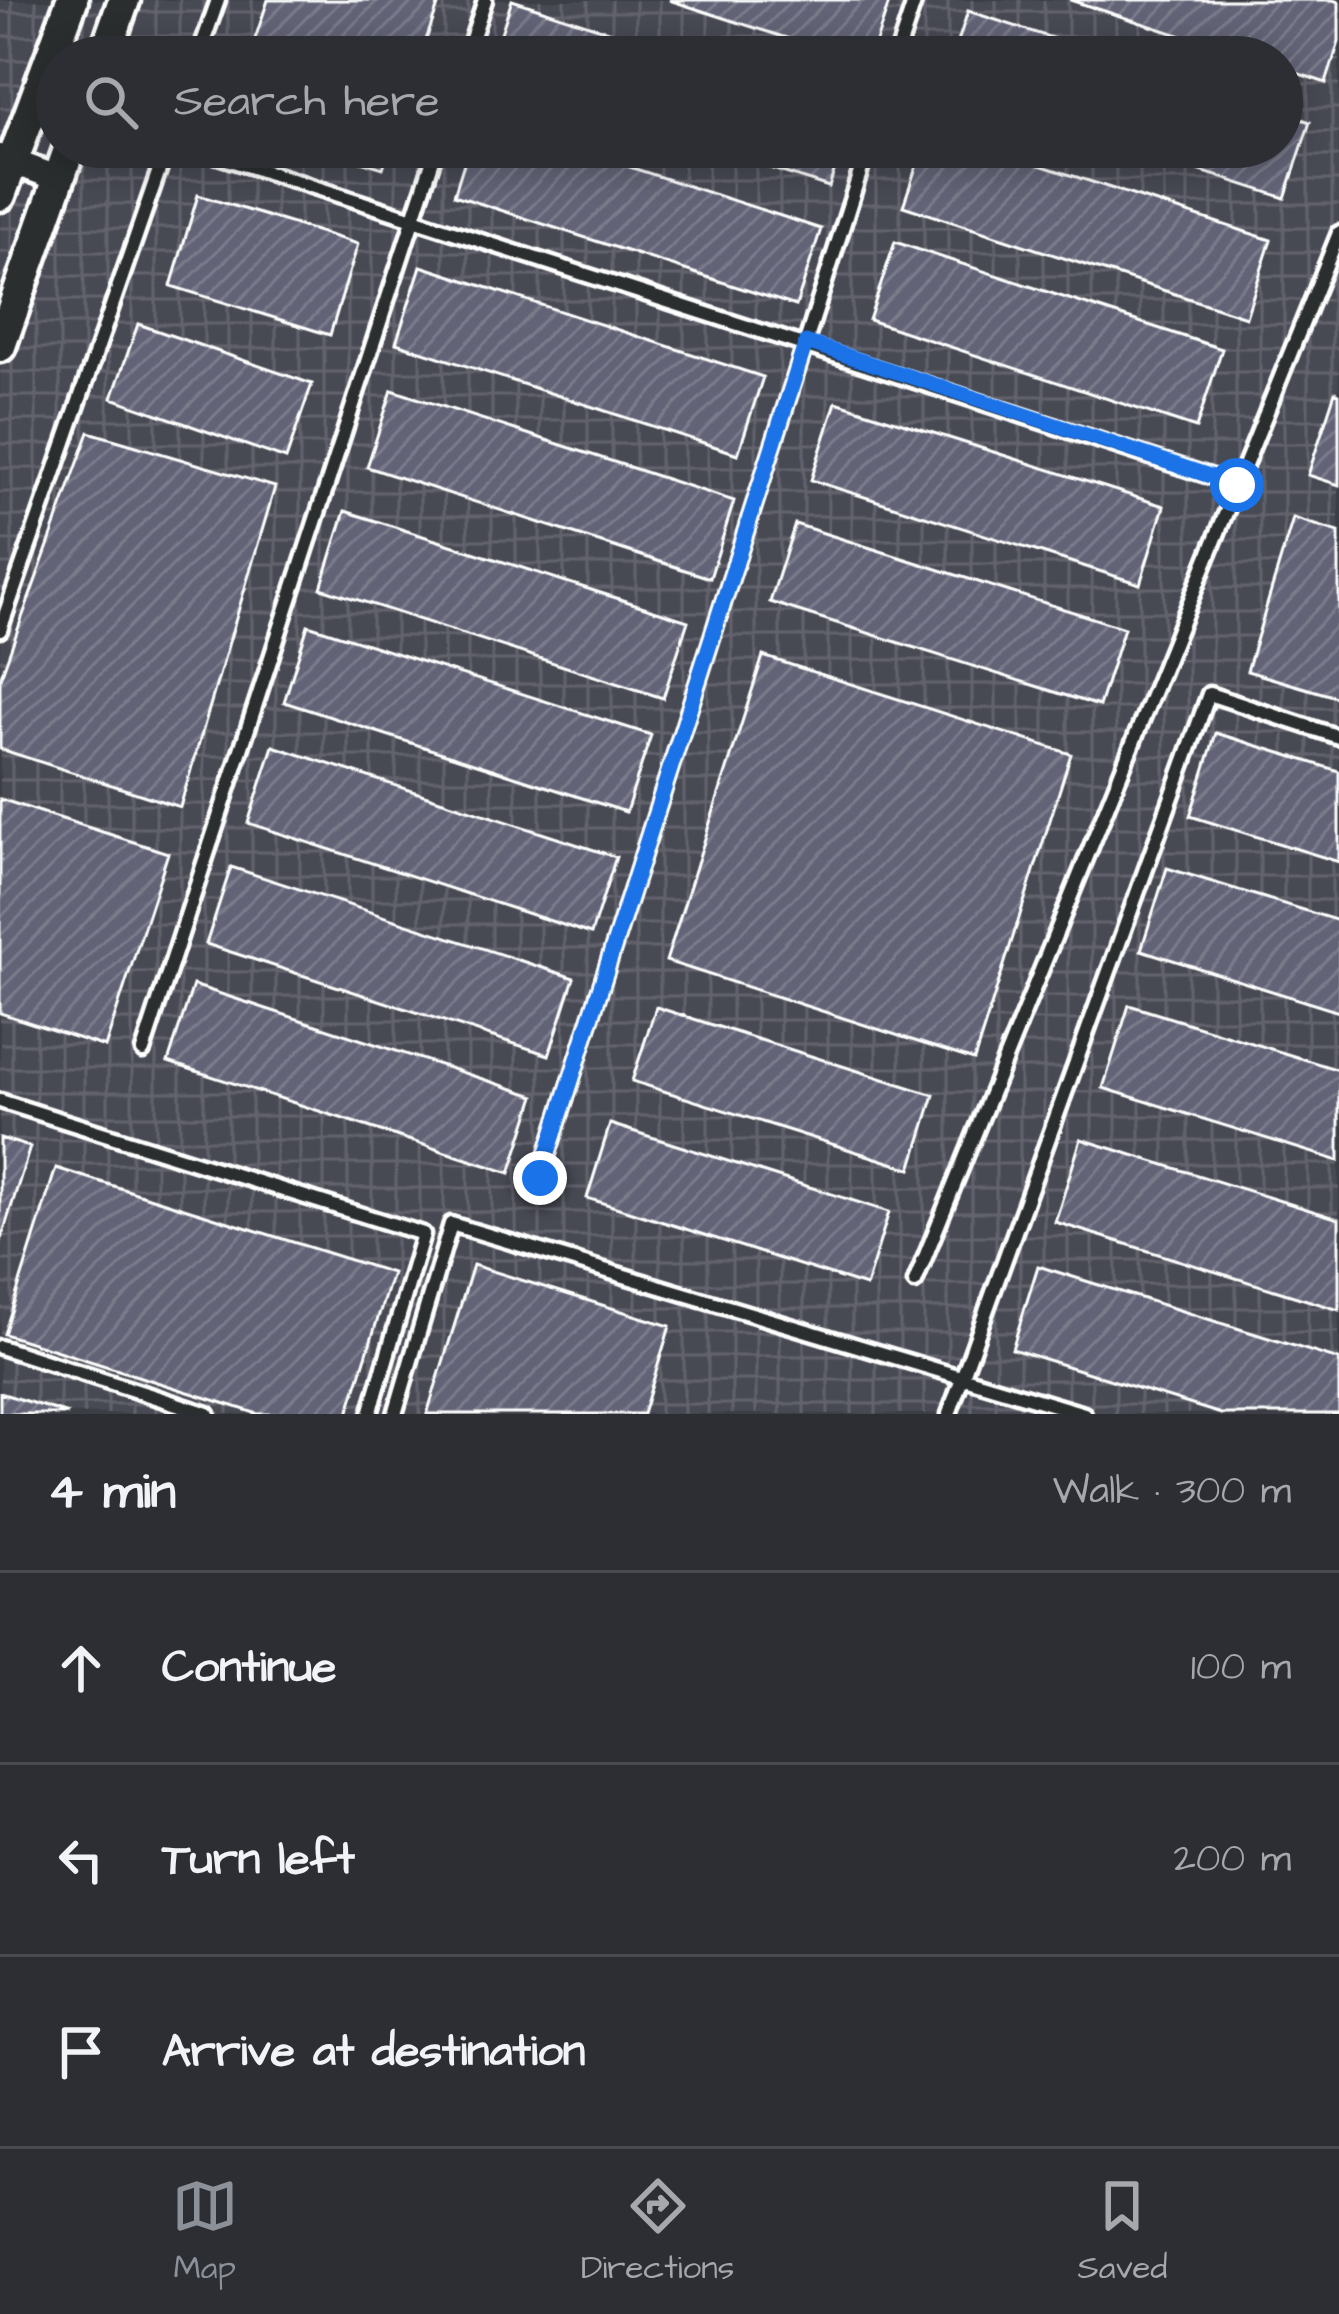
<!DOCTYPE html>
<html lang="en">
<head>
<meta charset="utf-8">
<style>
  :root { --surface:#2c2e33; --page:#383a3f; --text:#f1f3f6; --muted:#a6a8ac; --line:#484a4e; --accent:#8c9099 }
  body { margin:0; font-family:"Architects Daughter",sans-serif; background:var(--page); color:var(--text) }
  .stop { position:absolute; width:36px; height:36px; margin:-27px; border:9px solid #1a73e8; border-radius:50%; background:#fff }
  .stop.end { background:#1a73e8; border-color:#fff; box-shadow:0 3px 12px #0008 }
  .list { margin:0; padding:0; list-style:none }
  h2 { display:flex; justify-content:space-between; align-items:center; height:156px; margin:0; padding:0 48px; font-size:51px }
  h2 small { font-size:39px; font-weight:400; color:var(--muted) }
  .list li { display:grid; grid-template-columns:78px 1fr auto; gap:36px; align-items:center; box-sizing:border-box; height:192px; padding:0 48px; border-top:3px solid var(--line) }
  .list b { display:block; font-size:45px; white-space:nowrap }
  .list em { font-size:39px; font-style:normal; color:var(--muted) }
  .icon { flex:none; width:66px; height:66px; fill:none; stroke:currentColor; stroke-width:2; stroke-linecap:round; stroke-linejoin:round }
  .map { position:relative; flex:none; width:1339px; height:1414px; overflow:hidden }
  .search { position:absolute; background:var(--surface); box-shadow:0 6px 30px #0003; left:36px; right:36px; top:36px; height:132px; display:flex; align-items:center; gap:30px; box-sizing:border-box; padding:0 42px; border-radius:66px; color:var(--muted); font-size:45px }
  .sheet { height:732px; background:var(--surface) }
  nav { display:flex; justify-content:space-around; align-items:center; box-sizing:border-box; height:168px; border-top:3px solid var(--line); background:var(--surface); font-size:33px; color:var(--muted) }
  nav a { display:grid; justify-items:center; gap:6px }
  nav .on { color:var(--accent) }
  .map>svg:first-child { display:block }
  .industrial { fill:url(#industrial-grid); fill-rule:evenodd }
  .building { fill:url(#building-hatch); stroke:#fff; stroke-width:3 }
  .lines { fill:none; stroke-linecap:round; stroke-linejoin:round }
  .service-casing { stroke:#fff; stroke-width:21 }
  .minor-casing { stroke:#fff; stroke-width:33 }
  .tertiary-casing { stroke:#fff; stroke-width:39 }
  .service { stroke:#2a2d2e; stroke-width:12 }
  .minor { stroke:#2a2d2e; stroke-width:24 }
  .tertiary { stroke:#2a2d2e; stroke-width:30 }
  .route { stroke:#1a73e8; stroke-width:15 }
</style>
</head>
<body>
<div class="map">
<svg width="1339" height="1414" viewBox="0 0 1339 1414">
  <defs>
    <pattern id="industrial-grid" width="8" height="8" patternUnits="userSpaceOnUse" patternTransform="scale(3)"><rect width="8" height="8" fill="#474953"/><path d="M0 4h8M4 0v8" fill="none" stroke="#63646d"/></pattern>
    <pattern id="building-hatch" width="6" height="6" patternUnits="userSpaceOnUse" patternTransform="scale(3)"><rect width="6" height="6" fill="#626476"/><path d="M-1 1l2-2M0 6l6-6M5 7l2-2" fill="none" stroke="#7a7b8b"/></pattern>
  </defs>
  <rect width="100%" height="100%" fill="#3b3e44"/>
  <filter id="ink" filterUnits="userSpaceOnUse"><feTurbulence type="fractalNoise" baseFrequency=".00833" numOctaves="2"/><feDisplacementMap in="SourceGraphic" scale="24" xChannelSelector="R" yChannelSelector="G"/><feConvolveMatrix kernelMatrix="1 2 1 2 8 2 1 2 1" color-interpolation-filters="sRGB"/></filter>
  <g filter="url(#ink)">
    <path class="industrial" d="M0,0H1339V1414H0ZM57,57H1282V147H57Z"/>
    <path class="building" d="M268,0H440L420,57H249Z
      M512,0L688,57H493Z
      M669,0H890L871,57H845Z
      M1070,0H1333L1339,2V42L1326,83L1282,68V57H1247Z
      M968,11L1111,57H953Z
      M1282,112L1310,122L1285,198L1126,147H1282Z
      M315,147H390L383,168Z
      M469,147H568L821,229L796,306L454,195Z
      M704,147H842L829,187Z
      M923,147H984L1271,240L1246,317L903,206Z
      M198,195L358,244L330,335L171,286Z
      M895,242L1222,349L1196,428L869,320Z
      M421,266L763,377L738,454L396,343Z
      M138,324L312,384L286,459L112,398Z
      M392,390L734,501L710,578L367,467Z
      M1335,392L1339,394V485L1308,475Z
      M836,402L1164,506L1140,584L811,480Z
      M89,432L275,487L180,807L0,749V679Z
      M345,511L688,621L663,698L321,588Z
      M1293,518L1339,532V698L1247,671Z
      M795,524L1124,628L1099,706L770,602Z
      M308,625L651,735L626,812L284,702Z
      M763,656L1071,754L974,1060L666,961Z
      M1216,733L1339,771V862L1190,816Z
      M273,746L616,857L591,934L248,823Z
      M0,799L168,853L105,1047L0,1013Z
      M231,867L574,978L549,1055L206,944Z
      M1167,868L1339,921V1012L1141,950Z
      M193,985L535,1096L510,1173L168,1062Z
      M1129,1005L1339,1070V1161L1103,1088Z
      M656,1007L934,1095L911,1169L632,1081Z
      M610,1124L889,1212L866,1286L587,1198Z
      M0,1138L30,1147L0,1243Z
      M1081,1139L1339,1219V1310L1055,1222Z
      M56,1168L392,1273L348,1414H258L4,1334Z
      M473,1265L670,1326L643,1414H427Z
      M1038,1266L1339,1360V1414H1221L1012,1349Z
      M0,1393L68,1414H0Z"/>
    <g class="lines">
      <defs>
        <path id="service" d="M198,57L218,0
          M466,57L485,0
          M896,57L915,0
          M190,147L1237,485
          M0,630L167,147
          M143,1051L437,147
          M0,1101L423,1234L370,1414
          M540,1178L868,147
          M915,1282L1339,233
          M0,1347L208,1414
          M395,1414L451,1224L1084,1414
          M949,1414L1209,694L1339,737"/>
        <path id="minor" d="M0,157L57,178"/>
        <path id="tertiary" d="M104,57L124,0
          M0,195L72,0
          M0,346L70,147"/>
      </defs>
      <use href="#service" class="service-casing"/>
      <use href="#minor" class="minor-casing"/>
      <use href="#tertiary" class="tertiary-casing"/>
      <use href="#service" class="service"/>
      <use href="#minor" class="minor"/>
      <use href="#tertiary" class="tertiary"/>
    </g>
  </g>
  <g class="lines" filter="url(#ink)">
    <path class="route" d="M540,1178L806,342L1237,485"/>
  </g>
</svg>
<div class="stop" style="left:1237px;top:485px"></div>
<div class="stop end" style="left:540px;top:1178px"></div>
<div class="search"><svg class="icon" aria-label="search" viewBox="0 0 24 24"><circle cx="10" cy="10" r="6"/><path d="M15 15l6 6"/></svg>Search here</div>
</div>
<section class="sheet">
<h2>4 min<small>Walk · 300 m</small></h2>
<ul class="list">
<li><svg class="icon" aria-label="ahead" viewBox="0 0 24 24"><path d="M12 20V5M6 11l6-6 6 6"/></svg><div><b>Continue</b></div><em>100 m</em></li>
<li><svg class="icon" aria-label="left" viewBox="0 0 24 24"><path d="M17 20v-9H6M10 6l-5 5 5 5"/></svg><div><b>Turn left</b></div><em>200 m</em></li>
<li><svg class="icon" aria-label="arrive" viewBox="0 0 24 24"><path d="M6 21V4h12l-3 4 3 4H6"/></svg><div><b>Arrive at destination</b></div></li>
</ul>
</section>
<nav>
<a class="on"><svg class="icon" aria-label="map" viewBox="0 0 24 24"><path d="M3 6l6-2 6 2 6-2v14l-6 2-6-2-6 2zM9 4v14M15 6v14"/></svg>Map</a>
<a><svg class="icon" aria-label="directions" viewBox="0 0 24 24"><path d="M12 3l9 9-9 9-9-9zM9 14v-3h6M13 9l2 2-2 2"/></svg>Directions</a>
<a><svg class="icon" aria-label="saved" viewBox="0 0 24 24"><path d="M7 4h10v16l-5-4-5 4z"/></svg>Saved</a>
</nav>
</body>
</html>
